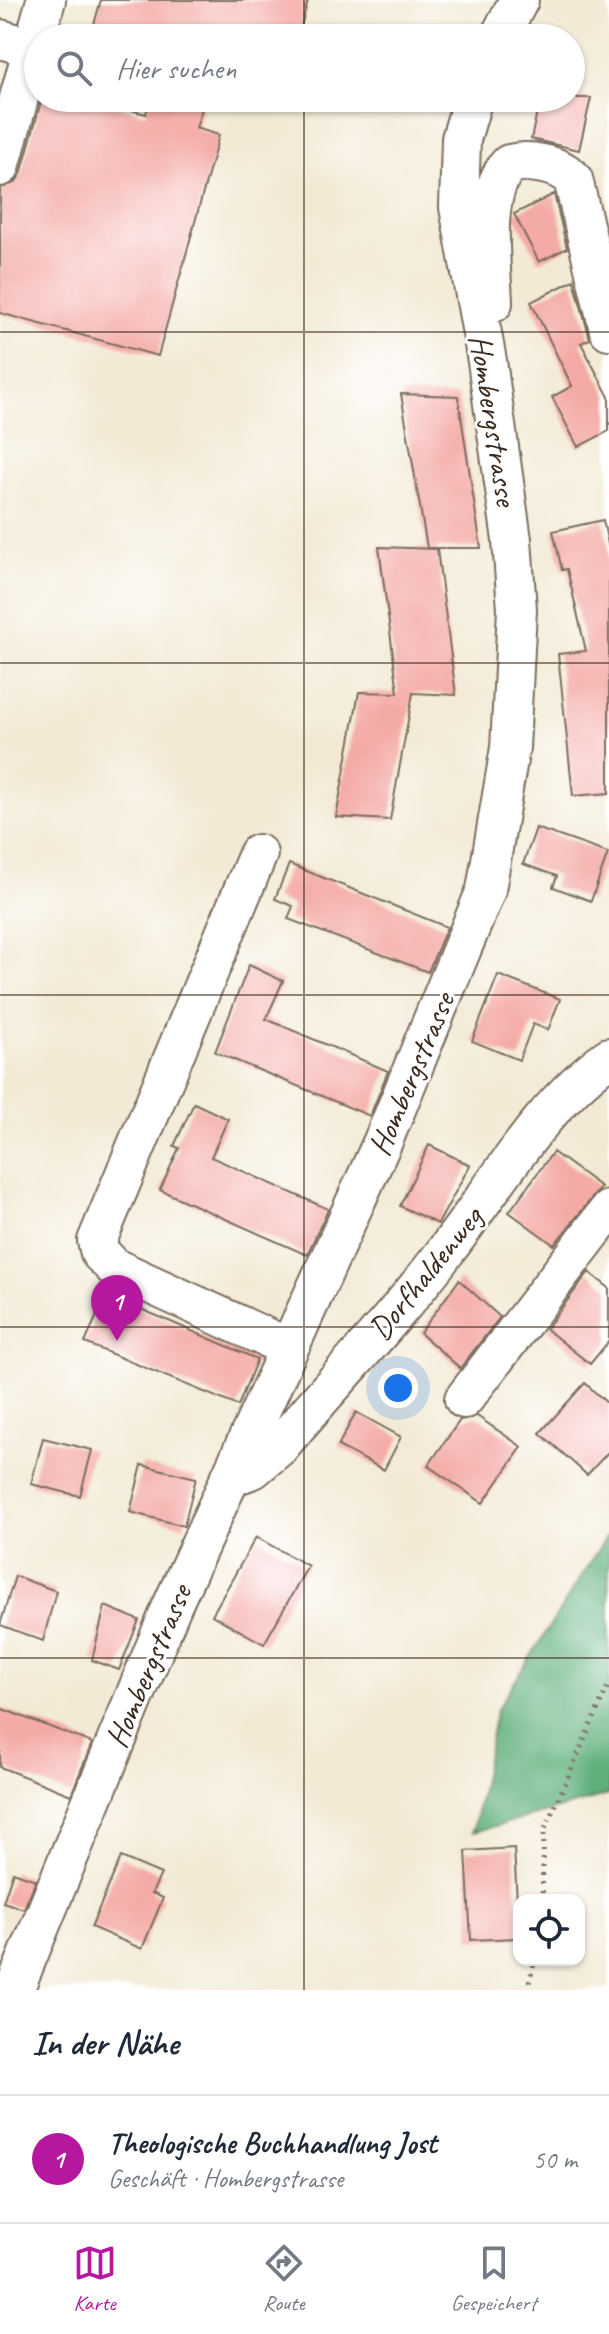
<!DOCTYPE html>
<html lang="de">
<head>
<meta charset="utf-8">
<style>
  :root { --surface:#fff; --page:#f2f2f3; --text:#1f2937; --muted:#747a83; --line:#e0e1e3; --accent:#b5179e }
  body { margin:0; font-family:Caveat,sans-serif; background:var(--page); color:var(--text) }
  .controls { position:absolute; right:24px; bottom:24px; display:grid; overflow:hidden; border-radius:16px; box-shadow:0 2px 6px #0004 }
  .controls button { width:72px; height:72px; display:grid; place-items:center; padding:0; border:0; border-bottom:2px solid var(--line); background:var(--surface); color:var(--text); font:40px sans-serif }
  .you { position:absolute; left:398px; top:1388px; width:28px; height:28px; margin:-20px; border:6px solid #fff; border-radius:50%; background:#1a73e8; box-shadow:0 0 0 12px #1a73e833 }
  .badge { display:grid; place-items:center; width:52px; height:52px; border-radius:50%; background:var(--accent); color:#fff; font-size:26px; font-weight:700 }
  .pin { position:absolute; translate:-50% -66px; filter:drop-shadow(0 2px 4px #0008) }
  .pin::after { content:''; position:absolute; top:42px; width:28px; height:24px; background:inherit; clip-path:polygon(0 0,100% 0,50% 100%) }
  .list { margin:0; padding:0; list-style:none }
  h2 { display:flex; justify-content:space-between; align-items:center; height:104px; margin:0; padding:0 32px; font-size:34px }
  h2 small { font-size:26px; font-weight:400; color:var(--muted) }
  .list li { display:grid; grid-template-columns:52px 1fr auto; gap:24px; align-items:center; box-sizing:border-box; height:128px; padding:0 32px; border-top:2px solid var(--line) }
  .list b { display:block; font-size:30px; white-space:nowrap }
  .list p { margin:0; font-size:26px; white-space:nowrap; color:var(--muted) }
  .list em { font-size:26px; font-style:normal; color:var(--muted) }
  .icon { flex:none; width:44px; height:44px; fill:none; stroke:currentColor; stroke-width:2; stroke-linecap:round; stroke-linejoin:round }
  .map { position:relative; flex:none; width:609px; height:1990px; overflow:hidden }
  .search { position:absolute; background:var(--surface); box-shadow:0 2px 6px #0004; left:24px; right:24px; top:24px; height:88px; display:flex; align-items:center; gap:20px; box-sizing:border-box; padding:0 28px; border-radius:44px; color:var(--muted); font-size:30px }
  .sheet { height:232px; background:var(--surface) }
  nav { display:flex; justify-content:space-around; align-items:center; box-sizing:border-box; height:112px; border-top:2px solid var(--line); background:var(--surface); font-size:22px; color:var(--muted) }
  nav a { display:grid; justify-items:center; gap:4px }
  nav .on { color:var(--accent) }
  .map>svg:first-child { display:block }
  .forest { fill:#5fb07c; stroke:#4d6d4d; stroke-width:2 }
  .building { fill:#f4aaa6 }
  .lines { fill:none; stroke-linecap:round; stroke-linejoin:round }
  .minor-casing { stroke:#7b6d5e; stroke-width:42 }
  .path { stroke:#7b6d5e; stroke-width:5; stroke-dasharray:2 6; stroke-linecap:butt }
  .minor { stroke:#fff; stroke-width:38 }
  .grid { fill:none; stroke:#3b2a1e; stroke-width:2; stroke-opacity:0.55 }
  .labels { text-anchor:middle; stroke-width:6; stroke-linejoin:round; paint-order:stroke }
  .street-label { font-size:32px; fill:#3b2a1e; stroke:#fff }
</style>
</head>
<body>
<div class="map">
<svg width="609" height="1990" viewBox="0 0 609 1990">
  <rect width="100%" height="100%" fill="#fff"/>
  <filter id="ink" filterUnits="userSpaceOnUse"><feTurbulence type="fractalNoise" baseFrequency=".0125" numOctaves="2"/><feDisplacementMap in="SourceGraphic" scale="16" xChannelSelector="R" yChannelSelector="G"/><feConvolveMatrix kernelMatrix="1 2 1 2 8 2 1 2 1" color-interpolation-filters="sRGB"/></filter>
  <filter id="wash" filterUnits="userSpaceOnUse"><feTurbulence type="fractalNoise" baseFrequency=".006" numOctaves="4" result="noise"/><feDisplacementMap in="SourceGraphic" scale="32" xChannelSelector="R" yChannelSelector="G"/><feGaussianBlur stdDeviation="1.8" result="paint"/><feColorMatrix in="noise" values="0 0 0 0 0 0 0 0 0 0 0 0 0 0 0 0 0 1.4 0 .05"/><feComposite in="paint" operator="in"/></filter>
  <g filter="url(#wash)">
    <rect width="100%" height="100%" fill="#f3ead5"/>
    <path class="forest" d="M609,1533V1795L473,1832L496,1711Z"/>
    <g id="blocks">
      <path class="building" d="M101,0H308L298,38H90Z
        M42,98H85L146,114L150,98H205L196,128L219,135L158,356L0,313V188L15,183L21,174Z
        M540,98H591L579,150L531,139Z
        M554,194L567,248L539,262L514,214Z
        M574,280L590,339L581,343L609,397V431L578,447L552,397L572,386L531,302Z
        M401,394L458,396L481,548H427Z
        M603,520L609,549V793L573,796L558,654L586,651L567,569L562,570L553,531Z
        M379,547L437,549L456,695L413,693L390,820L336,817L359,692L398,693Z
        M536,828L608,853L591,901L553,887L557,876L523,864Z
        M289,864L447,927L428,972L288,919L293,906L275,899Z
        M249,965L283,981L266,1019L388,1071L370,1116L215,1052Z
        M498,975L560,999L548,1030L533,1024L519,1060L472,1041Z
        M194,1103L228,1119L211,1157L328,1209L307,1255L160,1190L179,1148L174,1146Z
        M429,1145L470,1165L438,1224L400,1206Z
        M553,1152L601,1187L554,1245L509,1212Z
        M589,1272L609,1288V1341L590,1364L546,1329Z
        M459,1280L500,1317L460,1368L420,1333Z
        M106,1294L257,1359L238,1406L85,1343Z
        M585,1383L609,1405V1451L587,1475L540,1433Z
        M356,1412L401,1437L384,1470L338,1446Z
        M477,1416L522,1447L483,1503L428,1466L460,1420Z
        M43,1438L92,1450L80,1496L31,1484Z
        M142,1465L196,1478L184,1526L130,1512Z
        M256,1537L308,1566L264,1644L212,1615Z
        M15,1576L56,1591L43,1641L0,1625Z
        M105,1606L139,1620L119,1670L92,1660Z
        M0,1708L92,1743L71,1795L0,1767Z
        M514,1848L519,1938L471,1940L466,1851Z
        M121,1857L161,1874L152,1893L163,1898L142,1949L91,1927Z
        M13,1872L36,1880L24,1909L3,1902Z"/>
    </g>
  </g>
  <g filter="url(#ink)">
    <use href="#blocks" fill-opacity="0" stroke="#7b6d5e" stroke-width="2"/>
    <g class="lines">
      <defs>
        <path id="minor" d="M499,38L519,0
          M0,39L33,48
          M0,167L46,0
          M493,303C492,263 480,197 509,164C528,159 559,164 573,179L609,330
          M258,854L97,1241L100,1253L115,1268L289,1348
          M464,1399L609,1210
          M231,1477L253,1469L279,1447C334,1381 394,1320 445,1252C497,1185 539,1107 609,1057
          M14,1990L172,1606L383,1141L486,890L510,748L517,609L512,540L487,361L459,207L461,139L473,98"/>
      </defs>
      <use href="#minor" class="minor-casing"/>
      <path class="path" d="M542,1900L544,1831L609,1684
        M527,1990L535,1960"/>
      <use href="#minor" class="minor"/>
    </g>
  </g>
  <path class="grid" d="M304,0V38M304,98V1990M0,332H609M0,663H609M0,995H609M0,1327H609M0,1658H609"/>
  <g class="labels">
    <g class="street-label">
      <text transform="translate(494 420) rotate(81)" y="11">Hombergstrasse</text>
      <text transform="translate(411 1074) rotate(-67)" y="11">Hombergstrasse</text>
      <text transform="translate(425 1273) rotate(-51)" y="11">Dorfhaldenweg</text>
      <text transform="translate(148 1666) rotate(-67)" y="11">Hombergstrasse</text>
    </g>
  </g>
</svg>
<div class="controls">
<button><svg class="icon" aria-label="locate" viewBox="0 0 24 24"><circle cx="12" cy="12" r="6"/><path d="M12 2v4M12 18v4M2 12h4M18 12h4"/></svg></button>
</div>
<div class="you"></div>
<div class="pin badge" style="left:117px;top:1341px">1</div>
<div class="search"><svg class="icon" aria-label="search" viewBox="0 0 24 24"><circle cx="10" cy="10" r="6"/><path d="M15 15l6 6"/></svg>Hier suchen</div>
</div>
<section class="sheet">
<h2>In der Nähe<small></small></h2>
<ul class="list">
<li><span class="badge">1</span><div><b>Theologische Buchhandlung Jost</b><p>Geschäft · Hombergstrasse</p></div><em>50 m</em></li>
</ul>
</section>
<nav>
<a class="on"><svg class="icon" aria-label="map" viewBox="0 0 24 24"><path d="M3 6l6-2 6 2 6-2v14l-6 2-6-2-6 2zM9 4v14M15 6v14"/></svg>Karte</a>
<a><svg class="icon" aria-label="directions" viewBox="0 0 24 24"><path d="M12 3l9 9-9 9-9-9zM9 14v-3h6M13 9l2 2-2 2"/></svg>Route</a>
<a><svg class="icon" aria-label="saved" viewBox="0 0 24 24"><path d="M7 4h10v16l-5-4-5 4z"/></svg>Gespeichert</a>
</nav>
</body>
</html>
